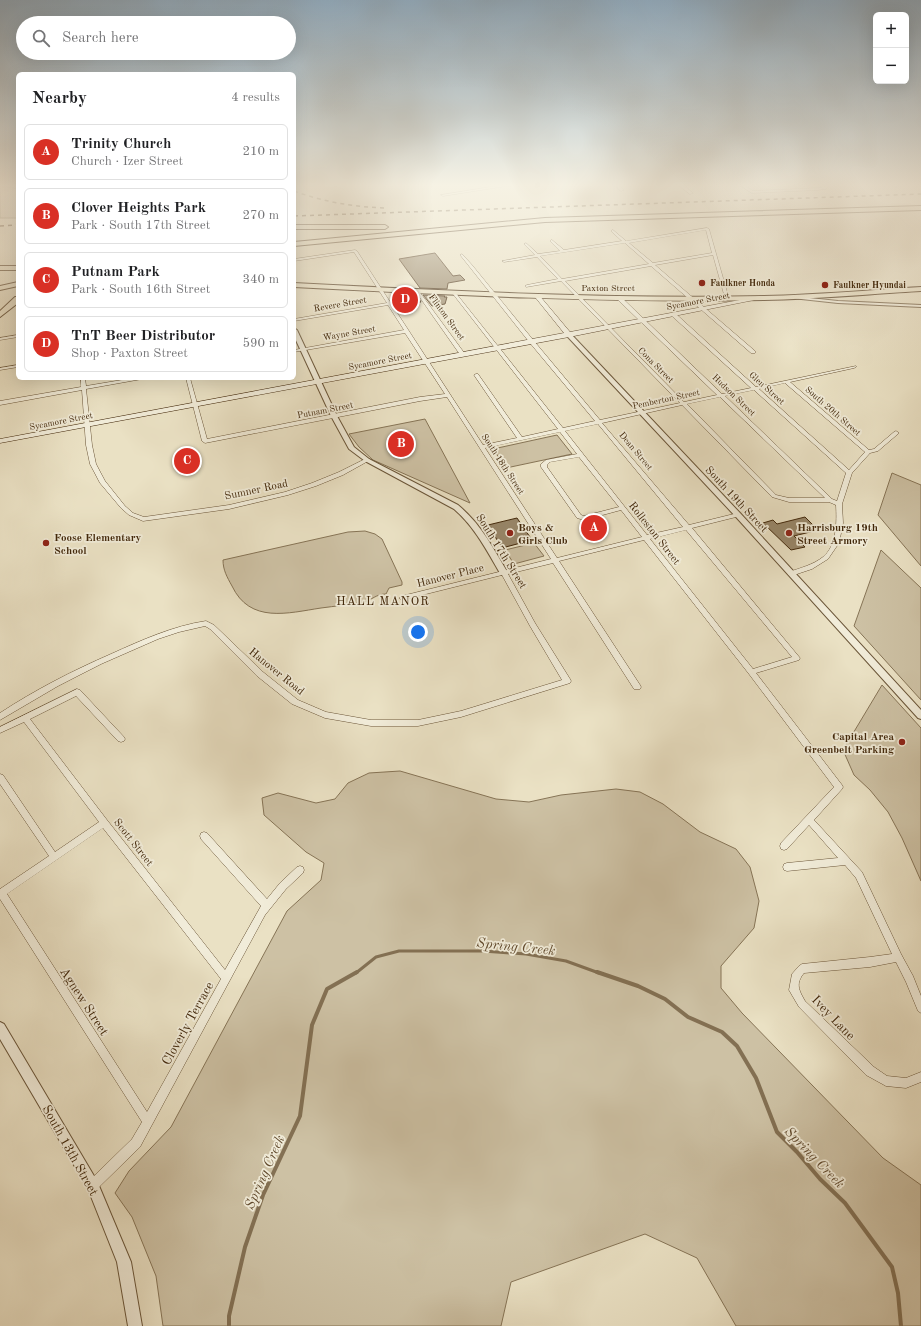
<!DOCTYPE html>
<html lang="en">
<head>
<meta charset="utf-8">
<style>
  :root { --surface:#fff; --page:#f6f6f6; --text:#202124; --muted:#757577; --line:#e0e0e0; --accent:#d93025 }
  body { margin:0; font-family:"Old Standard TT",serif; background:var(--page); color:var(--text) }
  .controls { position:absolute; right:12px; top:12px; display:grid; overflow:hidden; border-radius:6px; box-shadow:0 4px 16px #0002 }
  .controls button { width:36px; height:36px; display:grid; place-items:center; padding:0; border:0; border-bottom:1px solid var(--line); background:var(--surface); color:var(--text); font:20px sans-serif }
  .you { position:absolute; left:418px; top:632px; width:14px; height:14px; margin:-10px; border:3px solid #fff; border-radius:50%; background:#1a73e8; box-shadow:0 0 0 6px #1a73e833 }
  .badge { display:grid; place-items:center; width:26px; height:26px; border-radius:50%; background:var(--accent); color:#fff; font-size:13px; font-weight:700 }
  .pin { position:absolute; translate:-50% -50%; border:2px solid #fff; box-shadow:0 1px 4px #0006 }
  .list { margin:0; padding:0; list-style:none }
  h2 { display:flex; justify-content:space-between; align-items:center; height:52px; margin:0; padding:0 16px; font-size:17px }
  h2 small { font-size:13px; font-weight:400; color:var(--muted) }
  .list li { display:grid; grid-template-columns:26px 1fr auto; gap:12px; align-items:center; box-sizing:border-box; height:56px; margin:0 8px 8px; padding:0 8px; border:1px solid var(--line); border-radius:6px }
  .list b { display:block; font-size:15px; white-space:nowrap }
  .list p { margin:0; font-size:13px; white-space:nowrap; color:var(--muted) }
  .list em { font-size:13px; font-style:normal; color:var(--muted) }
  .icon { flex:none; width:22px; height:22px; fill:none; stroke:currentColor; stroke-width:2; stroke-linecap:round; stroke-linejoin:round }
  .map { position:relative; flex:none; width:921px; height:1326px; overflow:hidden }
  .search { position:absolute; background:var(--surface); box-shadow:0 4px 16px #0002; left:16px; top:16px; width:280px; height:44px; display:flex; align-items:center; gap:10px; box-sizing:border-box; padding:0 14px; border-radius:22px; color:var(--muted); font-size:15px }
  .panel { position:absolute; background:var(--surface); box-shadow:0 4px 16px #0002; left:16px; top:72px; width:280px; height:308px; border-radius:6px }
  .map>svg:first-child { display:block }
  .green { fill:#cdc1a4; stroke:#867456 }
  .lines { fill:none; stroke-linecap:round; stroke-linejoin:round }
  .stream-far1 { stroke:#837053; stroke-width:3 }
  .stream { stroke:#837053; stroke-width:4 }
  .building { fill:#98876a; stroke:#402609 }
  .minor-casing { stroke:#6a5538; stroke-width:1 }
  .tertiary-casing { stroke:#6a5538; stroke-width:2 }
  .secondary-casing { stroke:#402609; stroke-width:1 }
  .primary-casing { stroke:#402609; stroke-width:2 }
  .motorway-casing { stroke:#402609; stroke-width:2 }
  .minor { fill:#f1ecd9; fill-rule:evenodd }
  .tertiary { fill:#f1ecd9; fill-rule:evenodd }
  .secondary { fill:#f1ecd9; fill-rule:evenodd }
  .primary { fill:#eae1c4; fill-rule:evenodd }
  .motorway { fill:#eae1c4; fill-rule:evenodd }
  .rail { stroke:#402609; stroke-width:1.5; stroke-dasharray:4 4; stroke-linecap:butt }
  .poi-dot { fill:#8f2418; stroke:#f1ecd9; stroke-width:1.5 }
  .labels { text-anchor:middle; stroke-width:3.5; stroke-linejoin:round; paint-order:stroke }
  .far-poi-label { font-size:9px; font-weight:bold; fill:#402609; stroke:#f1ecd9; text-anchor:start }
  .far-street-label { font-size:9px; fill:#402609; stroke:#f1ecd9 }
  .street-label { font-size:11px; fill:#402609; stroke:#f1ecd9 }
  .poi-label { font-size:11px; font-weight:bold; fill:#402609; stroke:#f1ecd9; text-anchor:start }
  .neighbourhood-label { font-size:12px; letter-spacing:1px; fill:#402609; stroke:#f1ecd9 }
  .near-street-label { font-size:13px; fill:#402609; stroke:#f1ecd9 }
  .near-water-label { font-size:14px; font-style:italic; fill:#624b2e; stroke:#f1ecd9 }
</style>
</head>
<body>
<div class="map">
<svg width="921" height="1326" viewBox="0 0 921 1326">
  <rect width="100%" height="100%" fill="#eae1c4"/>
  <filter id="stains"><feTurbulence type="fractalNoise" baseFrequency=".005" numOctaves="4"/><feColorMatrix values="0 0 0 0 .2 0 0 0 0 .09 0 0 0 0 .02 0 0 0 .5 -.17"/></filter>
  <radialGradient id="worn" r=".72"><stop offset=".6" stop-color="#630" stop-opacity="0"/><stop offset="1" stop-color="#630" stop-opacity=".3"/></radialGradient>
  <path class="green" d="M0,186L18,189V218H0Z
    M425,419L470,503L373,460L359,447L349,434Z
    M557,435L572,454L506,468L493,449Z
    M892,473L921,485V566L878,515Z
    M365,531L375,534L382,539L402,582V585L389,588L386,594C376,594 372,600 364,602C350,605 335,606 321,608C288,613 250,624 232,586C227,577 223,570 223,560L348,532Z
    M534,543L544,556L514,564L505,550Z
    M881,550L921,588V700L854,626Z
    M882,685L921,728V881L902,838L888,812L870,790L854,775L843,750Z
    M400,771L496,799L529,802L561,795L616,789L640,792L663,804L700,832L736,849L750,867L759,901L754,928L721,966V988L742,1013L883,1158L921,1185V1326H736L697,1258L645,1234L511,1282L501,1326H163L156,1276L132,1217L115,1193L129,1171L171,1127L287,911L321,880L324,863L306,852L264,815L262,798L278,793L316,803L335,799L348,783L369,773Z"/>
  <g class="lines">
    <path class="stream-far1" d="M356,973L376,957L399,951H483L526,954L566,961L599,973"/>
    <path class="stream" d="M597,972L638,986L665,999L688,1017L722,1032L737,1046L756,1078L777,1132L797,1152L820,1179L845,1203L892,1267L898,1293L901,1326
      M229,1326V1316L245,1247L263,1195L300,1116L312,1025L327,989L357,972"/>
  </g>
  <path class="building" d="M435,253L453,276L460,275L465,280L448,283L447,289L420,288L399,259Z
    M423,295L445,296L444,297H447L445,304L432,306Z
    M417,296L421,302L402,305L399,299Z
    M805,517L818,530L794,536L805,547L791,550L763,523L773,520L777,524Z
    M517,518L532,540L502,548L488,525Z"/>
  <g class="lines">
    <defs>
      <path id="minor" d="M509,184H519L443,196L441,195Z
        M614,184H617L624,190L621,191Z
        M677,184H681L693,193L690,194Z
        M738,184H742L753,191L818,188L824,187L827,184H830L826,189L818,190L752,193Z
        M894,184H898L899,186L896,187Z
        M707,228L709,229L729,299L725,298L713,255L655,265L755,351V353H751L651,266L565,281L684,402L717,395L616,298V296H620L722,394L751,388L672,316V314H676L756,387L856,366V367L854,368L790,382L869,450L874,449L894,432L896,431L899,433L878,451L870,453L852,473L842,504L843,523L839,543L828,559L812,569L791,576L788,574L789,572C800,568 813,565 823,557C837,546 837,521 836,505L829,502H789L772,497L682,405L602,423L689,525L738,513L741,515L740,516L692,528L800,658L799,660L756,673L842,785L843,787L842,789L814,820L862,872L901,954L913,976L921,996V1013L918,1011L906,982L896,962L870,967L804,973C795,984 799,990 805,1001L874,1067L887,1076L906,1078L921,1072V1082L906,1088L886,1086L866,1075L799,1007L789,990L792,974L799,966L802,964L870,957L892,954L856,878L845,865L787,871L784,870L783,867L784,864L787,863L838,858L809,825L787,849L784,850L781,849L780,846L781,843L834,787L749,674L644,540L559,561L640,685L641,687L640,689H634L553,563L508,574L535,623L570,679L571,681L570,683L461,717L418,726H371L325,718L292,704L257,676L210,629L205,626L179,632L158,639L101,664L58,686L0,720V713C35,690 72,671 111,654C142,640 173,626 206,621L214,625L263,672L298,700L326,712L371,720H418L461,711L562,680L530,626L502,575L402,600L399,598L402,596L551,559L447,397L420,401L205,443L202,441L186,378H190L207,439L420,397L445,394L405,333L294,352V350L404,330L388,305L294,321V319L387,303L354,252L294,261V259L355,250L357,251L483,445L517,438L474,375L476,374H478L522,437L558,429L453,294L452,293L454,292H455L563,428L595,421L530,343L461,256L460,255L462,254L472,265L534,341L600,420L680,403L561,281L526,287L525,286L527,285L558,279L537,257L504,262L502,261L535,255L524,244L526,243L538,254L560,251L551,242V240H552L564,250L622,241L612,232V230H613L626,241ZM706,230L712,253L653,263L629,243ZM625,243L649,264L562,279L540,256ZM785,383L865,452L849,470L759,389ZM754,390L846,473L837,501L832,499L725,396ZM720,397L825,498H789L776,495L687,404ZM598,424L683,527L647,535L565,431ZM560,432L577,454L546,460L541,464V467L577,518L584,520L621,510L642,537L557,558L485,448ZM579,457L619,507L584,516L581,515L547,467V465L550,462ZM686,530L792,657L753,669L650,539Z
        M416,290H418L465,354V356H461L416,292Z
        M18,335V337L0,340V338Z
        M18,365V367L0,370V368Z
        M81,378H85L86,386L134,378H144L142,379L86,389L92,445L96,464L105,481L125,506L133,513L144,517L229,505L285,492L312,483L339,472L367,458L370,460L343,475L316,486L288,495L229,509L143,521L129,515L121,508L100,483L90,464L86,445L82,390L0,405V401L81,387Z
        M77,689L80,690L124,737L125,739L124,741L121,742L118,741L76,696L30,719L107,820L225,970L261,906L201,839L200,836L201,833L204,832L207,833L267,899L280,883L297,867L300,866L303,867L304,870L303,873L286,889L265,915L140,1147L97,1189L93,1190L89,1189L88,1185L89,1181L132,1139L142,1122L0,899V889L49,856L0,784V774L3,775L55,852L99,822L24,722L0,733V727ZM103,828L221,979L147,1112L7,894Z"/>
      <path id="tertiary" d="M790,296L838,301L921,305V307L838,303L792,298L790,297Z
        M294,328L297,330L337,416L354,447L369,459L458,505C481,524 493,548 508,573L507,575H501C487,551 475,527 454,509L365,461L349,449L331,416L294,336Z
        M567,334H571L740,513L921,710V719L918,718L736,517L567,336Z
        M0,1022L4,1024L97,1181L131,1262L142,1326H128L117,1262L88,1189L0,1039Z"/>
      <path id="secondary" d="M535,295H539L570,332L761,296L764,298L569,337L0,443V439L564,333L535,297Z"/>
      <path id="primary" d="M0,266H18V270H0Z
        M294,283C450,291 607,299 764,296C816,295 869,290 921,287V291C869,294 816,299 764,300C607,303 450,295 294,287Z"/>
      <path id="motorway" d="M921,206V210L545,222L294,246V242L545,218Z
        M294,225H385L388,227L385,229H294Z
        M18,282V286L0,290V286Z
        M15,297H18V303L0,317V311Z"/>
    </defs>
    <use href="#minor" class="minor-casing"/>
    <use href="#tertiary" class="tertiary-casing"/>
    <use href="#secondary" class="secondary-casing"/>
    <use href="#primary" class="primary-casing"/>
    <use href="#motorway" class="motorway-casing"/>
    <use href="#minor" class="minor"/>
    <use href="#tertiary" class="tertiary"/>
    <use href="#secondary" class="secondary"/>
    <use href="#primary" class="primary"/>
    <use href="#motorway" class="motorway"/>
    <path class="rail" d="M294,191C324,202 354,207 386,208
      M294,216L921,194
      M0,226L18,225"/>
  </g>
  <linearGradient id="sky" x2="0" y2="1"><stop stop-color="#91acc0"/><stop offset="0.5" stop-color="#f6f2e4"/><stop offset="1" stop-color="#f6f2e4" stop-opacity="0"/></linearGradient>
  <rect width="921" height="370" fill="url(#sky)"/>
  <g class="poi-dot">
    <circle cx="702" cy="283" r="4"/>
    <circle cx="825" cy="285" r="4"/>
    <circle cx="510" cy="533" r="4"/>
    <circle cx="789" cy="533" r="4"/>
    <circle cx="46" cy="543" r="4"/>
    <circle cx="902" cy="742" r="4"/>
  </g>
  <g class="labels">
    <g class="far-poi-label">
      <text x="710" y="286">Faulkner Honda</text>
      <text x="833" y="288">Faulkner Hyundai</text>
    </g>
    <g class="far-street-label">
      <text x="608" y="291">Paxton Street</text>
      <text transform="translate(698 301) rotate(-11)" y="3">Sycamore Street</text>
      <text transform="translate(340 304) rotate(-10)" y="3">Revere Street</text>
      <text transform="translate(447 317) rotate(54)" y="3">Flinton Street</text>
      <text transform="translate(349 333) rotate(-10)" y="3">Wayne Street</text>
      <text transform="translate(380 361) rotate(-11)" y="3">Sycamore Street</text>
      <text transform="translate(656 365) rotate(45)" y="3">Cona Street</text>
      <text transform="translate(767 388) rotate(42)" y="3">Glen Street</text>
      <text transform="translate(734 395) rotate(44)" y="3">Hudson Street</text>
      <text transform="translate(666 399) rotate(-12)" y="3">Pemberton Street</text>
      <text transform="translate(325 410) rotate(-11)" y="3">Putnam Street</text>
      <text transform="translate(833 411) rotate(41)" y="3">South 20th Street</text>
      <text transform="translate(61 421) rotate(-11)" y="3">Sycamore Street</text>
      <text transform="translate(636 451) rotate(50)" y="3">Dean Street</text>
      <text transform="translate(503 464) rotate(57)" y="3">South 18th Street</text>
    </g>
    <g class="street-label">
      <text transform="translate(256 489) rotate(-12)" y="4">Sumner Road</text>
      <text transform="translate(737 499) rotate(47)" y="4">South 19th Street</text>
      <text transform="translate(655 533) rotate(52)" y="4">Rolleston Street</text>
      <text transform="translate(502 551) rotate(58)" y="4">South 17th Street</text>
      <text transform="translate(450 575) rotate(-14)" y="4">Hanover Place</text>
      <text transform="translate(277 671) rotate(39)" y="4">Hanover Road</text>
      <text transform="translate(134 842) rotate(52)" y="4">Scott Street</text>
    </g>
    <g class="poi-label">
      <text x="518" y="531">Boys &amp;<tspan x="518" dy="13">Girls Club</tspan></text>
      <text x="797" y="531">Harrisburg 19th<tspan x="797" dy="13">Street Armory</tspan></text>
      <text x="54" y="541">Foose Elementary<tspan x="54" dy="13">School</tspan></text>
      <text x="894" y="740" text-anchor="end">Capital Area<tspan x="894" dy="13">Greenbelt Parking</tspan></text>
    </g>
    <g class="neighbourhood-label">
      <text x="383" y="605">HALL MANOR</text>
    </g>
    <g class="near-street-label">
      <text transform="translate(85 1001) rotate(57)" y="5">Agnew Street</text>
      <text transform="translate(834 1017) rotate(46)" y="5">Ivey Lane</text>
      <text transform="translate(187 1023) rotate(-61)" y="5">Cloverly Terrace</text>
      <text transform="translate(71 1150) rotate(61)" y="5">South 13th Street</text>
    </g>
    <g class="near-water-label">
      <text transform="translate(516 946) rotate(6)" y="5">Spring Creek</text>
      <text transform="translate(815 1157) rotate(46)" y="5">Spring Creek</text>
      <text transform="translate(264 1172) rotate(-66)" y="5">Spring Creek</text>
    </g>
  </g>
  <rect width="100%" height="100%" filter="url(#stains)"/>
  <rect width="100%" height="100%" fill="url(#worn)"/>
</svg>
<div class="controls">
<button>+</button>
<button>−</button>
</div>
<div class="you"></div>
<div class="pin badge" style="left:594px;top:528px">A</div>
<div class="pin badge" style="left:401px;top:444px">B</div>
<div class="pin badge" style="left:187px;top:461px">C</div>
<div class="pin badge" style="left:405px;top:300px">D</div>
<div class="search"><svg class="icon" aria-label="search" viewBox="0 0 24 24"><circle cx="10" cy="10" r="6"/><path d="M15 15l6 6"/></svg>Search here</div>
<section class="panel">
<h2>Nearby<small>4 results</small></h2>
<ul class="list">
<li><span class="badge">A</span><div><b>Trinity Church</b><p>Church · Izer Street</p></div><em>210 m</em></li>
<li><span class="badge">B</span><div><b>Clover Heights Park</b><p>Park · South 17th Street</p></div><em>270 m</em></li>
<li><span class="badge">C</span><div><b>Putnam Park</b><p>Park · South 16th Street</p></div><em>340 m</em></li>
<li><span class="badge">D</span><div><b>TnT Beer Distributor</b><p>Shop · Paxton Street</p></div><em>590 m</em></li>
</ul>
</section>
</div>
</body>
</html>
